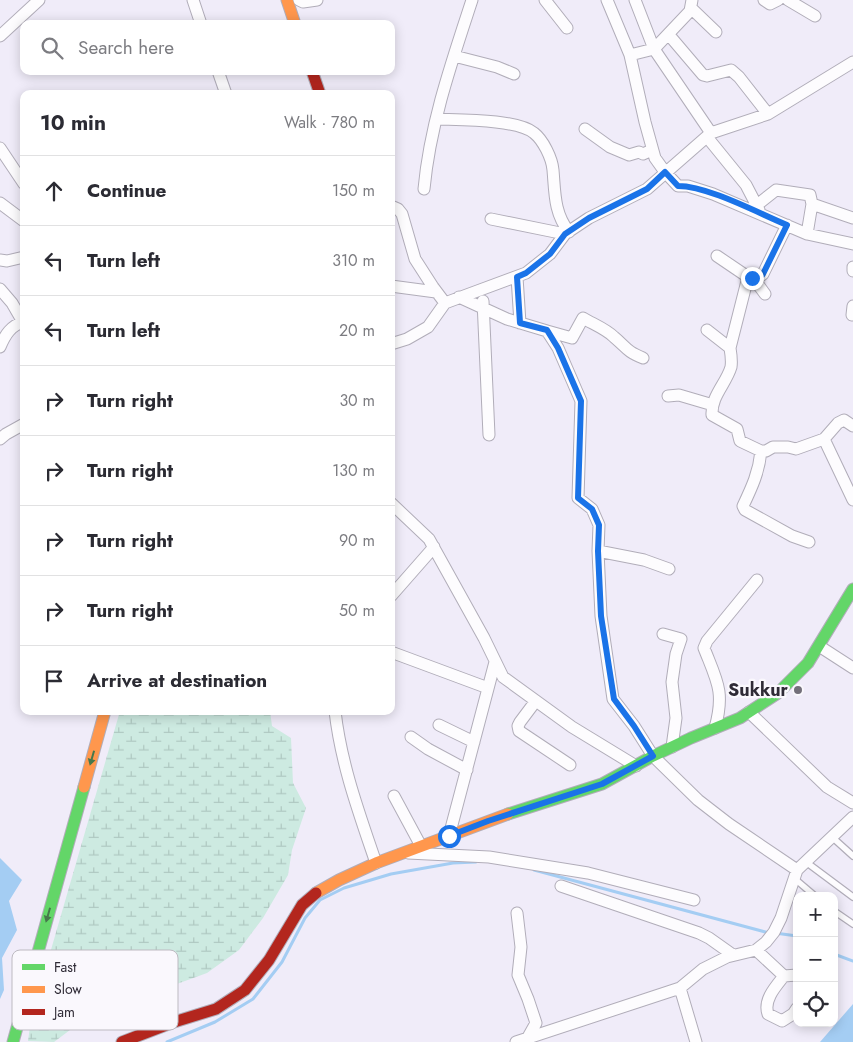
<!DOCTYPE html>
<html lang="en">
<head>
<meta charset="utf-8">
<style>
  :root { --surface:#fff; --page:#f7f7f7; --text:#2b2b33; --muted:#7c7c81; --line:#e1e1e2 }
  body { margin:0; font-family:Jost,sans-serif; background:var(--page); color:var(--text) }
  .controls { position:absolute; right:15px; bottom:15px; display:grid; overflow:hidden; border-radius:10px; box-shadow:0 2px 12px #0003 }
  .controls button { width:45px; height:45px; display:grid; place-items:center; padding:0; border:0; border-bottom:1px solid var(--line); background:var(--surface); color:var(--text); font:25px sans-serif }
  .stop { position:absolute; width:15px; height:15px; margin:-11px; border:4px solid #1a73e8; border-radius:50%; background:#fff }
  .stop.end { background:#1a73e8; border-color:#fff; box-shadow:0 1px 5px #0008 }
  .list { margin:0; padding:0; list-style:none }
  h2 { display:flex; justify-content:space-between; align-items:center; height:65px; margin:0; padding:0 20px; font-size:21px }
  h2 small { font-size:16px; font-weight:400; color:var(--muted) }
  .list li { display:grid; grid-template-columns:32px 1fr auto; gap:15px; align-items:center; box-sizing:border-box; height:70px; padding:0 20px; border-top:1px solid var(--line) }
  .list b { display:block; font-size:19px; white-space:nowrap }
  .list em { font-size:16px; font-style:normal; color:var(--muted) }
  .icon { flex:none; width:28px; height:28px; fill:none; stroke:currentColor; stroke-width:2; stroke-linecap:round; stroke-linejoin:round }
  .map { position:relative; flex:none; width:853px; height:1042px; overflow:hidden }
  .search { position:absolute; background:var(--surface); box-shadow:0 2px 12px #0003; left:20px; top:20px; width:375px; height:55px; display:flex; align-items:center; gap:12px; box-sizing:border-box; padding:0 18px; border-radius:10px; color:var(--muted); font-size:19px }
  .panel { position:absolute; background:var(--surface); box-shadow:0 2px 12px #0003; left:20px; top:90px; width:375px; height:625px; border-radius:10px }
  .map>svg:first-child { display:block }
  .wetland { fill:url(#wetland-marsh) }
  .water { fill:#a4cdf3 }
  .lines { fill:none; stroke-linecap:round; stroke-linejoin:round }
  .stream { stroke:#a4cdf3; stroke-width:3 }
  .lane-casing { stroke:#b1adb9; stroke-width:8 }
  .street-casing { stroke:#b1adb9; stroke-width:13 }
  .fast-casing { stroke:#b1adb9; stroke-width:13 }
  .slow-casing { stroke:#b1adb9; stroke-width:13 }
  .jam-casing { stroke:#b1adb9; stroke-width:13 }
  .lane { stroke:#fdfcfe; stroke-width:5.5 }
  .street { stroke:#fdfcfe; stroke-width:11 }
  .fast { stroke:#63d668; stroke-width:11 }
  .slow { stroke:#ff974d; stroke-width:11 }
  .jam { stroke:#b3261e; stroke-width:11 }
  .oneway { fill:#46784c }
  .route { stroke:#1a73e8; stroke-width:6 }
  .poi-dot { fill:#736f7a; stroke:#faf8fd; stroke-width:2 }
  .labels { text-anchor:middle; stroke-width:4.5; stroke-linejoin:round; paint-order:stroke }
  .poi-label { font-size:18px; font-weight:bold; fill:#2f2b36; stroke:#faf8fd; text-anchor:end }
  .key { fill:#faf8fd; stroke:#bdbac1; stroke-width:1 }
  .key-label { font-size:14px; fill:#2f2b36 }
</style>
</head>
<body>
<div class="map">
<svg width="853" height="1042" viewBox="0 0 853 1042">
  <defs>
    <pattern id="wetland-marsh" width="20" height="14" patternUnits="userSpaceOnUse" patternTransform="scale(1.25)"><rect width="20" height="14" fill="#cdeae1"/><path d="M1 5h8M5 5V1M11 12h8M15 12V8" fill="none" stroke="#b0c9c2"/></pattern>
  </defs>
  <rect width="100%" height="100%" fill="#f0ecf9"/>
  <path class="wetland" d="M120,711H270L272,726L291,738L293,783L306,808L292,850L288,875L263,918L239,950L207,973L130,1001L74,1027L54,1042L28,1041L31,1019Z"/>
  <path class="water" d="M0,858L22,880L9,901L17,930L2,958L4,990L0,999Z
    M853,1004V1042H820Z"/>
  <g class="lines">
    <path class="stream" d="M534,870L769,933
      M775,933L797,936
      M834,954L853,961
      M167,1042L215,1022L253,999L282,962L305,918L320,900L344,888L391,874L453,863L476,862"/>
    <defs>
      <path id="lane" d="M832,837L853,856
        M806,862L853,897
        M795,879L815,896
        M834,911L853,924"/>
      <path id="street" d="M193,0L201,24
        M299,0L303,2L317,0
        M545,0L567,28
        M607,0L630,55L645,122L655,158L665,172L678,186H688L713,194L807,234L853,244
        M635,0L654,49L711,133
        M764,0L770,4L778,0
        M788,0L815,16
        M691,8L716,32
        M669,35L703,75L707,76L731,70L739,77L768,114
        M0,36L39,0
        M630,55L654,49L690,11L692,0
        M454,56L497,67L514,74
        M218,71L226,94
        M436,119C459,120 517,119 534,133C543,140 552,158 553,170C555,193 554,213 569,232
        M585,129L610,147L629,155L639,152L643,154L652,150
        M707,137L746,185L759,210
        M0,148L24,184
        M424,189C430,124 452,61 472,0
        M0,203L24,221
        M812,204L853,218
        M757,205L776,190L810,195L812,204L807,234
        M391,206L398,209L402,214L415,259L433,287L445,303
        M491,219L565,234
        M717,256L748,277L730,348C731,354 732,361 731,367C726,384 711,396 712,415L737,429L740,441L761,451H766L773,447H788L796,449L824,439L838,423L844,420L853,426
        M0,260L7,261L24,257
        M853,267V271
        M517,277L520,323
        M748,277L757,279L763,274L787,225
        M754,279L765,294
        M391,286L436,292
        M0,289L12,303L23,322
        M459,297L507,319L547,331L558,348L581,401L578,498L592,509L599,525L598,551L601,616L613,699L634,726L653,756L698,800L729,824L797,870
        M483,301L489,435
        M852,315L853,306
        M707,330L730,348
        M547,331L572,338L583,318C593,324 606,329 614,337C627,348 626,351 643,358
        M391,344L407,339L428,327L445,303L526,273L550,254L565,234L589,218L647,189L711,133L768,114L853,62
        M0,347C5,335 11,325 24,322
        M668,396L679,395L713,405
        M0,439L6,434L24,424
        M824,439L853,500
        M761,451C759,472 752,487 743,506L745,510L792,536L809,542
        M391,503L429,539L484,638L503,677L572,727L636,766
        M598,551L644,560L669,569
        M391,596L434,547
        M663,634L681,639L676,654L672,682L676,718L672,747
        M819,646L853,668
        M391,652L488,688
        M535,702L520,722L518,726L519,731L570,765
        M335,711C341,764 359,813 376,863
        M749,712L827,787L853,803
        M439,725L474,742
        M715,728C725,692 717,681 704,648L707,641L757,580
        M411,737L428,749L467,770
        M394,796L421,846
        M449,836L495,662
        M408,853L489,857L588,873L694,900
        M561,886L699,933L709,938L733,955
        M517,913L521,947L518,975L528,999L536,1023L527,1039
        M756,950L784,976
        M797,975L784,976C776,986 763,1000 768,1014L782,1021L793,1014L797,1008
        M680,988L696,1042
        M516,1042L680,988L703,969L727,957L756,950L766,942L774,932L781,918L797,870L853,817"/>
      <path id="fast" d="M508,814L602,784L653,756L691,738L740,718L778,693L808,663L853,589
        M13,1042L84,787"/>
      <path id="slow" d="M287,0L295,24
        M84,787L105,711
        M316,893L339,880L376,863L508,814"/>
      <path id="jam" d="M312,71L320,94
        M122,1042L174,1022L216,1009L245,990L269,960L302,905L316,893"/>
    </defs>
    <use href="#lane" class="lane-casing"/>
    <use href="#street" class="street-casing"/>
    <use href="#fast" class="fast-casing"/>
    <use href="#slow" class="slow-casing"/>
    <use href="#jam" class="jam-casing"/>
    <use href="#lane" class="lane"/>
    <use href="#street" class="street"/>
    <use href="#fast" class="fast"/>
    <use href="#slow" class="slow"/>
    <use href="#jam" class="jam"/>
  </g>
  <defs><path id="oneway-solid" d="M-6-.8H1V-3.2L6.5 0L1 3.2V.8H-6Z" transform="scale(1.25)"/></defs>
  <g class="oneway">
    <use href="#oneway-solid" transform="translate(92 758) rotate(106)"/>
    <use href="#oneway-solid" transform="translate(48 915) rotate(106)"/>
  </g>
  <g class="lines">
    <path class="route" d="M449,836L488,821L602,784L653,756L634,726L614,699L601,616L598,551L599,525L592,509L578,498L581,401L558,348L547,330L520,323L517,277L526,273L550,254L565,234L589,218L647,189L665,172L678,186C708,186 758,213 787,225L763,274L760,278H752"/>
  </g>
  <circle class="poi-dot" cx="798" cy="690" r="5"/>
  <g class="labels">
    <g class="poi-label">
      <text x="788" y="696">Sukkur</text>
    </g>
  </g>
  <rect x="12" y="950" width="166" height="80" rx="8" class="key"/>
  <rect x="22" y="964" width="23" height="6" fill="#63d668"/>
  <rect x="22" y="986" width="23" height="7" fill="#ff974d"/>
  <rect x="22" y="1009" width="23" height="6" fill="#b3261e"/>
  <g class="key-label">
    <text x="54" y="972">Fast</text>
    <text x="54" y="994">Slow</text>
    <text x="54" y="1017">Jam</text>
  </g>
</svg>
<div class="controls">
<button>+</button>
<button>−</button>
<button><svg class="icon" aria-label="locate" viewBox="0 0 24 24"><circle cx="12" cy="12" r="6"/><path d="M12 2v4M12 18v4M2 12h4M18 12h4"/></svg></button>
</div>
<div class="stop" style="left:449px;top:836px"></div>
<div class="stop end" style="left:752px;top:278px"></div>
<div class="search"><svg class="icon" aria-label="search" viewBox="0 0 24 24"><circle cx="10" cy="10" r="6"/><path d="M15 15l6 6"/></svg>Search here</div>
<section class="panel">
<h2>10 min<small>Walk · 780 m</small></h2>
<ul class="list">
<li><svg class="icon" aria-label="ahead" viewBox="0 0 24 24"><path d="M12 20V5M6 11l6-6 6 6"/></svg><div><b>Continue</b></div><em>150 m</em></li>
<li><svg class="icon" aria-label="left" viewBox="0 0 24 24"><path d="M17 20v-9H6M10 6l-5 5 5 5"/></svg><div><b>Turn left</b></div><em>310 m</em></li>
<li><svg class="icon" aria-label="left" viewBox="0 0 24 24"><path d="M17 20v-9H6M10 6l-5 5 5 5"/></svg><div><b>Turn left</b></div><em>20 m</em></li>
<li><svg class="icon" aria-label="right" viewBox="0 0 24 24"><path d="M7 20v-9h11M14 6l5 5-5 5"/></svg><div><b>Turn right</b></div><em>30 m</em></li>
<li><svg class="icon" aria-label="right" viewBox="0 0 24 24"><path d="M7 20v-9h11M14 6l5 5-5 5"/></svg><div><b>Turn right</b></div><em>130 m</em></li>
<li><svg class="icon" aria-label="right" viewBox="0 0 24 24"><path d="M7 20v-9h11M14 6l5 5-5 5"/></svg><div><b>Turn right</b></div><em>90 m</em></li>
<li><svg class="icon" aria-label="right" viewBox="0 0 24 24"><path d="M7 20v-9h11M14 6l5 5-5 5"/></svg><div><b>Turn right</b></div><em>50 m</em></li>
<li><svg class="icon" aria-label="arrive" viewBox="0 0 24 24"><path d="M6 21V4h12l-3 4 3 4H6"/></svg><div><b>Arrive at destination</b></div></li>
</ul>
</section>
</div>
</body>
</html>
